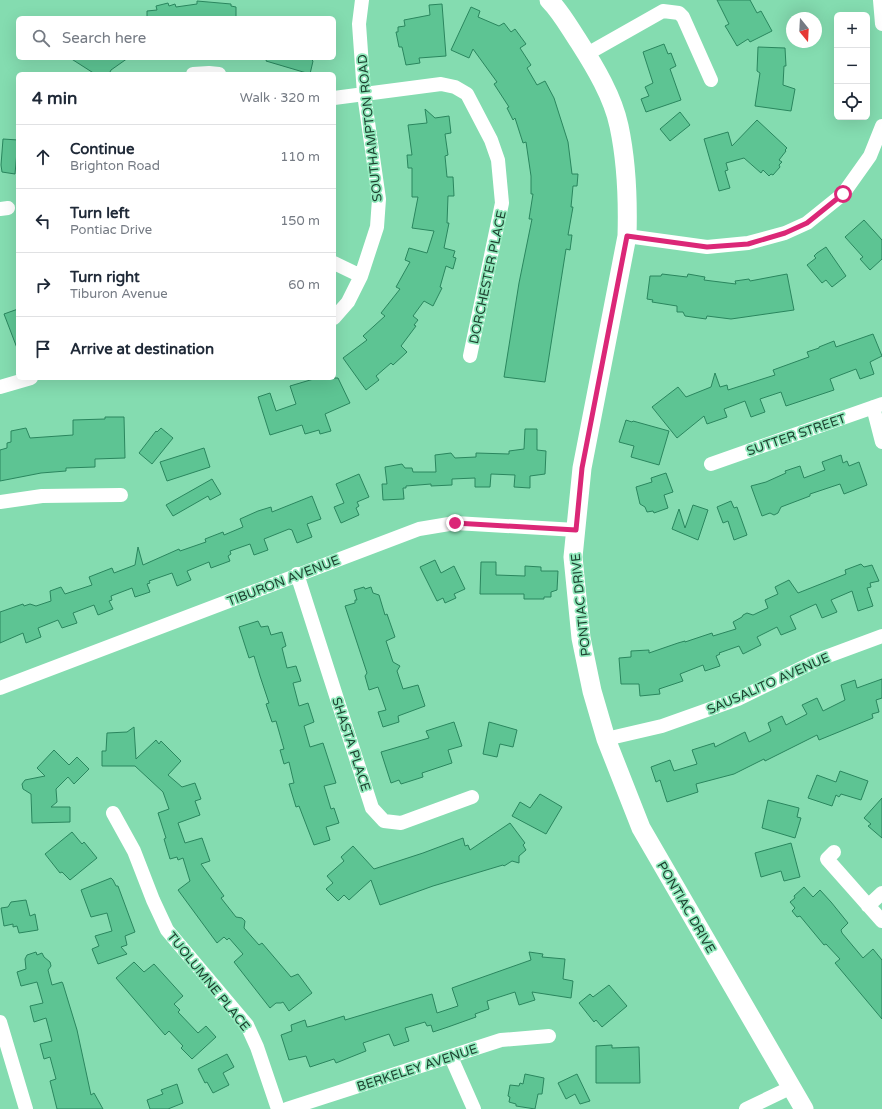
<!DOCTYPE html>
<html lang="en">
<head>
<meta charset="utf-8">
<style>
  :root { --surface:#fff; --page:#f6f6f7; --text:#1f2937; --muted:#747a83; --line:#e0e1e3 }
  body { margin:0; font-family:"Varela Round",sans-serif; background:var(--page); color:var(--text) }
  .controls { position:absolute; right:12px; top:12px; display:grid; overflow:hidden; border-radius:6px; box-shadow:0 4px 16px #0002 }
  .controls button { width:36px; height:36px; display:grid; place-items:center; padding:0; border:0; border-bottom:1px solid var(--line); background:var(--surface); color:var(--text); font:20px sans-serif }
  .compass { position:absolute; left:786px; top:12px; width:36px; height:36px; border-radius:50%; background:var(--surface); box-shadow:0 4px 16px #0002; rotate:162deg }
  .stop { position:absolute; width:12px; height:12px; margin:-9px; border:3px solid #db2777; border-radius:50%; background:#fff }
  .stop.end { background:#db2777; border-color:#fff; box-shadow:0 1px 4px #0008 }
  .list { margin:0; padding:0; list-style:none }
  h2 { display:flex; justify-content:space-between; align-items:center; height:52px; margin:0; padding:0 16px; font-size:17px }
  h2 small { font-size:13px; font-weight:400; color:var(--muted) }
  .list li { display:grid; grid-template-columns:26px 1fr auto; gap:12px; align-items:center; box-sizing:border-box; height:64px; padding:0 16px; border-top:1px solid var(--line) }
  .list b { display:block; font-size:15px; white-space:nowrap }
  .list p { margin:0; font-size:13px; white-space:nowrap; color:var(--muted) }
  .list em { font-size:13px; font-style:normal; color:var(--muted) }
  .icon { flex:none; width:22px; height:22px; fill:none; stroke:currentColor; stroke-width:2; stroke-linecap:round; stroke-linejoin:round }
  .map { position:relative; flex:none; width:882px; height:1109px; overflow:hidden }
  .search { position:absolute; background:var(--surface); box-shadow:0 4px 16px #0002; left:16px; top:16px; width:320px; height:44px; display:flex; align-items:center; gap:10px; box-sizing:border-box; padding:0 14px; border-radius:6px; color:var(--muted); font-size:15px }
  .panel { position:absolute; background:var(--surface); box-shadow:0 4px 16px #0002; left:16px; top:72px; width:320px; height:308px; border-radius:6px }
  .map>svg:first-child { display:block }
  .building { fill:#5dc493; stroke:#2a865e }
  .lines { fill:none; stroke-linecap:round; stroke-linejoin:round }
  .minor { stroke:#fff; stroke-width:14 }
  .secondary { stroke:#fff; stroke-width:19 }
  .route { stroke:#db2777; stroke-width:5 }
  .labels { text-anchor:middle; stroke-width:3.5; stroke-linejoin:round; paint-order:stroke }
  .street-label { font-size:13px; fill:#1d4230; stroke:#91e9bc }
</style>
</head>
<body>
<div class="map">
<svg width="882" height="1109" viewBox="0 0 882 1109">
  <rect width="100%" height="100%" fill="#84dcb0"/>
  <path class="building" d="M717,0H750L757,13L761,11L772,31L750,42L748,39L737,46L727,29L725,26L729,24Z
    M197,1L231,4V6L236,7V18H147V11L157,10L156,6L168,3L169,6L175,4L176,7L197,4Z
    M442,4L446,56L419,58L420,63L406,65L402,47H399L396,32H398V27L405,26L404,20L430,15L429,5Z
    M471,7L480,11L478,17L499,26L504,23L511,32L515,29L526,44L520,48L531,65L527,68L537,85L545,81L554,98L568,142L572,174H578L577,186H573L571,207H573L568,235H572L570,250L566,249L545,382L504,377L519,283L532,219H529L533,194H531V176L526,142L523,143L515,118L513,120L507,108L509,107L494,84L497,82L473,49L469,58L451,50Z
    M664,44L668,54L671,53L676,66L670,69L681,100L646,112L641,99L649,96L645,87L653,83L643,52Z
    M758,47L785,48L786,66H784L783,85L795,89L791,111L755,106L760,73L757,71Z
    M70,58H128L111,70L109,74H95Z
    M267,58H312V60L313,61L310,74L266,61Z
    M425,109L435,118L449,116L451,133L445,134L448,155L445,156L447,177H453L454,196H448L447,223H449L444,248L455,251L453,257L456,258L453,269L446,266L440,287L442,288L433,306L424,301L413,316L418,320L414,325L416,326L401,346L407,352L393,365L391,363L376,376L379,380L366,390L343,358L367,340L363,336L385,316L381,313L400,289L396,287L410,262L405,260L409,248L427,253L434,231L412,228L418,197H412V168H408L407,155H412L408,125L427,123Z
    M680,112L690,125L670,141L660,129Z
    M757,120L787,148L785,150L786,151L779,160L782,162L779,165L780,167L773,175L771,174L769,176L763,170L761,173L744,158L726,163L728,170L725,171L730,188L719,191L704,139L728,132L732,146Z
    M3,139L18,140L15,174L2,172L1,165Z
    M864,220L882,240V259L870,270L860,259L863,257L845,237Z
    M826,247L846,276L832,287L826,280L822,283L807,265L816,258L814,256L817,253Z
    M662,274L687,277L688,274L705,277L704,280L736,284L735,281L749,279L750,281L787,274L794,310L731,319L707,316L706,319L685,316L683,312H677V306L652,302L653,300L647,299L650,276H661Z
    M18,309V348H17L4,314Z
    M873,334L882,356L870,362L874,374L860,379L856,369L830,379L834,390L786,406L781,392L760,399L765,412L751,417L745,401L724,409L727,417L707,424L704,416L677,438L652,407L678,387L686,397L711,387L715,373L720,387L727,385L728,390L775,375L773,370L806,358L809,357L807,352L819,348V347L834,341L836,347Z
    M317,378H338L350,403L325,414L331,431L320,434L319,430L305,434L302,425L270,435L258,397L270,393L276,411L296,404L290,386Z
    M105,417H124L125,458L95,459V467L66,468V471L41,473L0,481V450L7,448V443L11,442V431L26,428L30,438L73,435V420L105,419Z
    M626,420L632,422L633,421L669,431L659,465L631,457L634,446L619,442Z
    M161,428L173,438L152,464L139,453L156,431L157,432Z
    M525,429H537V450L546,451L545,474L530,476V488L514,487L515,475L491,474L490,487H475V478L452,479V485L431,486V484L406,486V488H403L404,499L383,500L382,484H387L385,467L402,464L405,468H412L413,472H436L435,455L451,453L455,458L476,457V453L509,454V451L524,449Z
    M204,448L210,467L167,481L160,462Z
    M841,455L843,463L847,461L849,466L859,462L867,485L844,494L840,484L810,494V496L781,507L778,513L774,515L770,513L762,516L751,486L766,482L786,473L785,471L800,466L804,478L825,470L822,462Z
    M666,473L673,492L664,495L668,508L654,513L653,511L647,512L645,507L640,504L636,487L652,482L651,478Z
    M359,474L369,497L357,502L359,506L356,508L359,515L341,523L334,507L344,503L336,484Z
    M212,479L221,494L210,500L208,496L173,516L166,505Z
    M312,496L321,519L307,524L312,537L297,543L292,530L289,529L264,539L268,550L254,555L250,544L230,551L231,554L228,556L230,561L211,568L209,562L187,571L191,580L177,586L172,573L149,581L150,583L147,584L150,592L135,597L132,588L111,596L112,600L109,601L113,609L98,615L94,605L73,613L77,623L62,628L58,620L38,628L41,637L26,643L23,633L0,643V612L23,604L24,606L30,604L36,606L51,601L50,591L61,587L65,594L92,585L89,577L112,568L114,573L135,565L138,547L143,565L179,549L180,551L206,542L205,539L223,532L224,535L243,527L240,519L258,511L271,507L272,512Z
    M731,501L734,508L737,507L747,535L734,540L728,521L723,523L717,507Z
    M693,505L708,510L698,540L672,529L679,509L685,528Z
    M435,560L441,573L454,566L465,589L454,594L456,598L445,603L443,598L437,601L420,567Z
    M481,562H496V575L525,576V566L541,567V571H558L557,590L551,592V597H544V599H524V594H480Z
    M861,564L864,567L872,565L879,581L870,583L871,587L867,588L873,606L858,611L852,591L831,600L837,612L822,618L816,604L790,616L796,629L781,635L777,627L757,637L761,645L743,654L739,646L719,653L720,654L716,656L720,666L705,671L703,665L680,674L683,681L659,689L660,694L640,696L639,684H621L619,658L631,657V651L649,650V653L678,643L685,641V642L712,633L713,636L736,629L733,622L742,617L743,615L747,613L753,615L768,608L765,600L778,594L775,587L789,580L798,593L846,574L845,570Z
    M364,587L365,589L371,587L373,593L379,595L385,615L387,614L395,637L386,641L393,662L400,666L397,671L403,689L418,685L425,706L398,716L399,722L383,727L378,712L386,710L378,687L369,690L365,676L367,673L345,606L355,603V600H357L354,590Z
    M258,621L261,627L268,626L271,635L282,632L286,646L282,648L287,668L296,666L301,681L293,683L299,706L308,703L314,722L304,726L310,747L323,743L336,783L324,786L331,809L334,808L339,823L326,827L330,840L314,845L299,806L296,807L289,784L294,783L289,762L284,764L280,750L284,749L276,721L272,722L266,704L269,703L260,676L254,656L249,658L239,627Z
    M882,679V698L876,700L879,712L872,714L873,718L819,740L817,735L765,761L764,759L734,774L696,784L698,792L667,802L660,780L656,782L651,767L670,760L674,771L697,764L692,750L714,743L715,747L745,732L749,742L771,731L768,723L782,716L786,725L807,714L802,705L817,698L823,711L845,700L841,685L855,680L857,688Z
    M454,722L462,746L448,750L452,763L422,773L423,777L401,784L399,780L391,783L381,752L429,738L426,731Z
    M489,722L517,730L513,747L500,744L497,757L483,754Z
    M134,727L136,759L156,740L159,744L161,741L181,761L168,775L182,787L195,783L201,799L195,801L200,815L178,823L185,843L202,838L210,861L201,864L224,896L221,898L236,917L242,918L245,921L244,928L259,945L262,943L291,977L298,974L312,993L289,1011L283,1002L281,1003H276L270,1008L234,962L243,954L229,938L227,940L224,937L217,943L178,890L190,881L183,858L178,860L177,857L170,859L164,839L166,838L158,813L169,809L163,792L135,766H102V751H106L107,733L127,732Z
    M54,750L69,765L77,757L89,769L74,784L68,777L56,789L57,802L51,807H70V822L32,823L31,794L23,789L22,784L25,780L45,776L37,768Z
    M840,771L868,781L861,800L841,794L839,797L836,795L832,806L808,798L817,775L836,782Z
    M540,794L562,807L546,834L512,816L520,802L530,808Z
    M882,798V838L868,826L871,824L864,818Z
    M768,800L799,808L797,817L801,818L795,838L762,828Z
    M510,823L525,843L523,845L526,850L519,856V863L512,861L504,866L503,865L433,886L380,905L371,880L349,900L344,895L338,901L326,889L333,883L327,876L344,861L341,857L353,846L374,869L423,853L463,838L465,846L468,845L470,850Z
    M72,832L82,844L84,842L97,858L70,880L62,872L60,873L45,854Z
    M791,843L800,877L784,881L781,871L761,877L755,853Z
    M111,878L113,880L116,886H118L135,932L125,936L127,945L121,947L127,954L98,964L92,949L99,946L95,936L112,931L107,913L91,917L81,890Z
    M804,887L813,897L820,890L831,902L848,923L841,930L842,933L863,958L873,949L882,960V1019L835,963L840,959L826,944L824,945L800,916L797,917L792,911L795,908L790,902L795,898L794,896Z
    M26,900L30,916L35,914L38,930L19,933L17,926L13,927V924L4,926L1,908L8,907L11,902Z
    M36,952L37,955L42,953L44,957L50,962L51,966L48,970L52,985L62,982L63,984L77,1030L91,1095L94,1093L103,1109H57L50,1081L56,1079L50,1057L44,1059L40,1044L52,1041L46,1018L34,1022L30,1006L43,1003L37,982L21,986L17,972L26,969L25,959L27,955Z
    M529,952L543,954L542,957L565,959L563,979L573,981L571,998L532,992L535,1000L519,1005L515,992L487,1001L489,1009L475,1014L476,1017L448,1027L433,1032L431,1025L427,1026L425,1022L405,1028L409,1041L394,1046L389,1034L363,1043L366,1051L336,1063L334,1059L310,1067L306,1056L289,1060L281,1035L292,1031L291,1025L305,1020L307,1027L312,1026L344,1016L345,1020L432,994L437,1013L458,1006L452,988L531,960Z
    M134,962L144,972L154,964L183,996L174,1004L180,1010L178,1012L198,1033L206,1026L216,1037L192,1059L181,1048L183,1046L169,1031L165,1035L116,978Z
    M609,985L627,1006L602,1027L596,1020L594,1022L579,1003L590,994L593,997Z
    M612,1045V1048L639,1047L640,1083H596V1046Z
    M227,1054L234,1067L223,1073L229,1085L213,1093L207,1082L205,1083L198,1069Z
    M525,1074L544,1078L542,1094H538L535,1109L516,1106V1104L509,1102L510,1097L508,1096L510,1085L519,1086L520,1083L523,1084Z
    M577,1074L590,1101L580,1104L575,1094L566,1099L558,1083Z
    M177,1084L183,1103L168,1109H150L147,1100L163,1094L161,1090Z"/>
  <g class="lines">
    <path class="minor" d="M880,0L882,24
      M587,54L663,11L679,13L683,17L711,80
      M193,74L209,73L219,74
      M334,98L441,84L455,87L467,94L491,140L498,160L502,203L470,356
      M0,209L8,208
      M627,236L707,247L748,243L785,233L807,223L843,194L870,156L882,126
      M334,263L361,276
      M334,318L348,302L361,276L377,227L379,199L364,94L359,24L362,0
      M0,387L31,378
      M873,407L882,442
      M711,464L882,404
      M0,502L42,496L121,495
      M297,574L372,808L384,821L401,823L472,797
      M0,688L419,529L455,523L576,530
      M606,739L662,726L738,699L820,659L882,636
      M113,813L134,851L153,900L167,930L247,1025L257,1047L278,1109
      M834,852L827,859L882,921
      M868,906L882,893
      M0,1022L26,1109
      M451,1057L474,1109
      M287,1109L501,1040L549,1036
      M746,1109L792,1087"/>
    <path class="secondary" d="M549,0C561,12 569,27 579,42C595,67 613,97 619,126C626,159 628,202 627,236L582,468L573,557L581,638L592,691L606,739L641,828L804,1109"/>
  </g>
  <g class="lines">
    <path class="route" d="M455,523L576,530L582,468L627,236L707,247L748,244L785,233L807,223L843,194"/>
  </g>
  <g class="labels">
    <g class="street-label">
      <text transform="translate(369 128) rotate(-96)" y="5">SOUTHAMPTON ROAD</text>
      <text transform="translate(487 277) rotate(-78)" y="5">DORCHESTER PLACE</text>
      <text transform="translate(796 434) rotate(-19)" y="5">SUTTER STREET</text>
      <text transform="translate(283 580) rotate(-21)" y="5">TIBURON AVENUE</text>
      <text transform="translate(580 605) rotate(-96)" y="5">PONTIAC DRIVE</text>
      <text transform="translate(768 683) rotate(-24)" y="5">SAUSALITO AVENUE</text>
      <text transform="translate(352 744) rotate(72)" y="5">SHASTA PLACE</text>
      <text transform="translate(687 907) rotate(60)" y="5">PONTIAC DRIVE</text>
      <text transform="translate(209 981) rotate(51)" y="5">TUOLUMNE PLACE</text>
      <text transform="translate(417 1067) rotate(-18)" y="5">BERKELEY AVENUE</text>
    </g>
  </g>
</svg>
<div class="controls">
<button>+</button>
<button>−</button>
<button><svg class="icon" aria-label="locate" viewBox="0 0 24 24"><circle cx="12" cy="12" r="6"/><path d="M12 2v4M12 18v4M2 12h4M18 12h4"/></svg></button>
</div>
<svg class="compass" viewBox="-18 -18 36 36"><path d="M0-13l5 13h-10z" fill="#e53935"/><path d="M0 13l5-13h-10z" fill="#747a83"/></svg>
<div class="stop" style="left:843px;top:194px"></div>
<div class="stop end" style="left:455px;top:523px"></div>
<div class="search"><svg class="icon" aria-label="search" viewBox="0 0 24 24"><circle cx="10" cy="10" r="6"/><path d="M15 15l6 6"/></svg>Search here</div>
<section class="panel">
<h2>4 min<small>Walk · 320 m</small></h2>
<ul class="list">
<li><svg class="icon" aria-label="ahead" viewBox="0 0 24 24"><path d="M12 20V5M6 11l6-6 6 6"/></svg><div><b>Continue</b><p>Brighton Road</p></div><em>110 m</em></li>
<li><svg class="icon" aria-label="left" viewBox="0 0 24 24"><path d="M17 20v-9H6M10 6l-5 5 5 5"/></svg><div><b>Turn left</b><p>Pontiac Drive</p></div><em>150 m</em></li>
<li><svg class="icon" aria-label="right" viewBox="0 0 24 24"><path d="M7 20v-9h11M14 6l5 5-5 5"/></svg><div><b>Turn right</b><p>Tiburon Avenue</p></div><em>60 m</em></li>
<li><svg class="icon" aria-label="arrive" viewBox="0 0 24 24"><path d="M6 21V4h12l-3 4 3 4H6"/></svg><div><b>Arrive at destination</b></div></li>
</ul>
</section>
</div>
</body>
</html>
